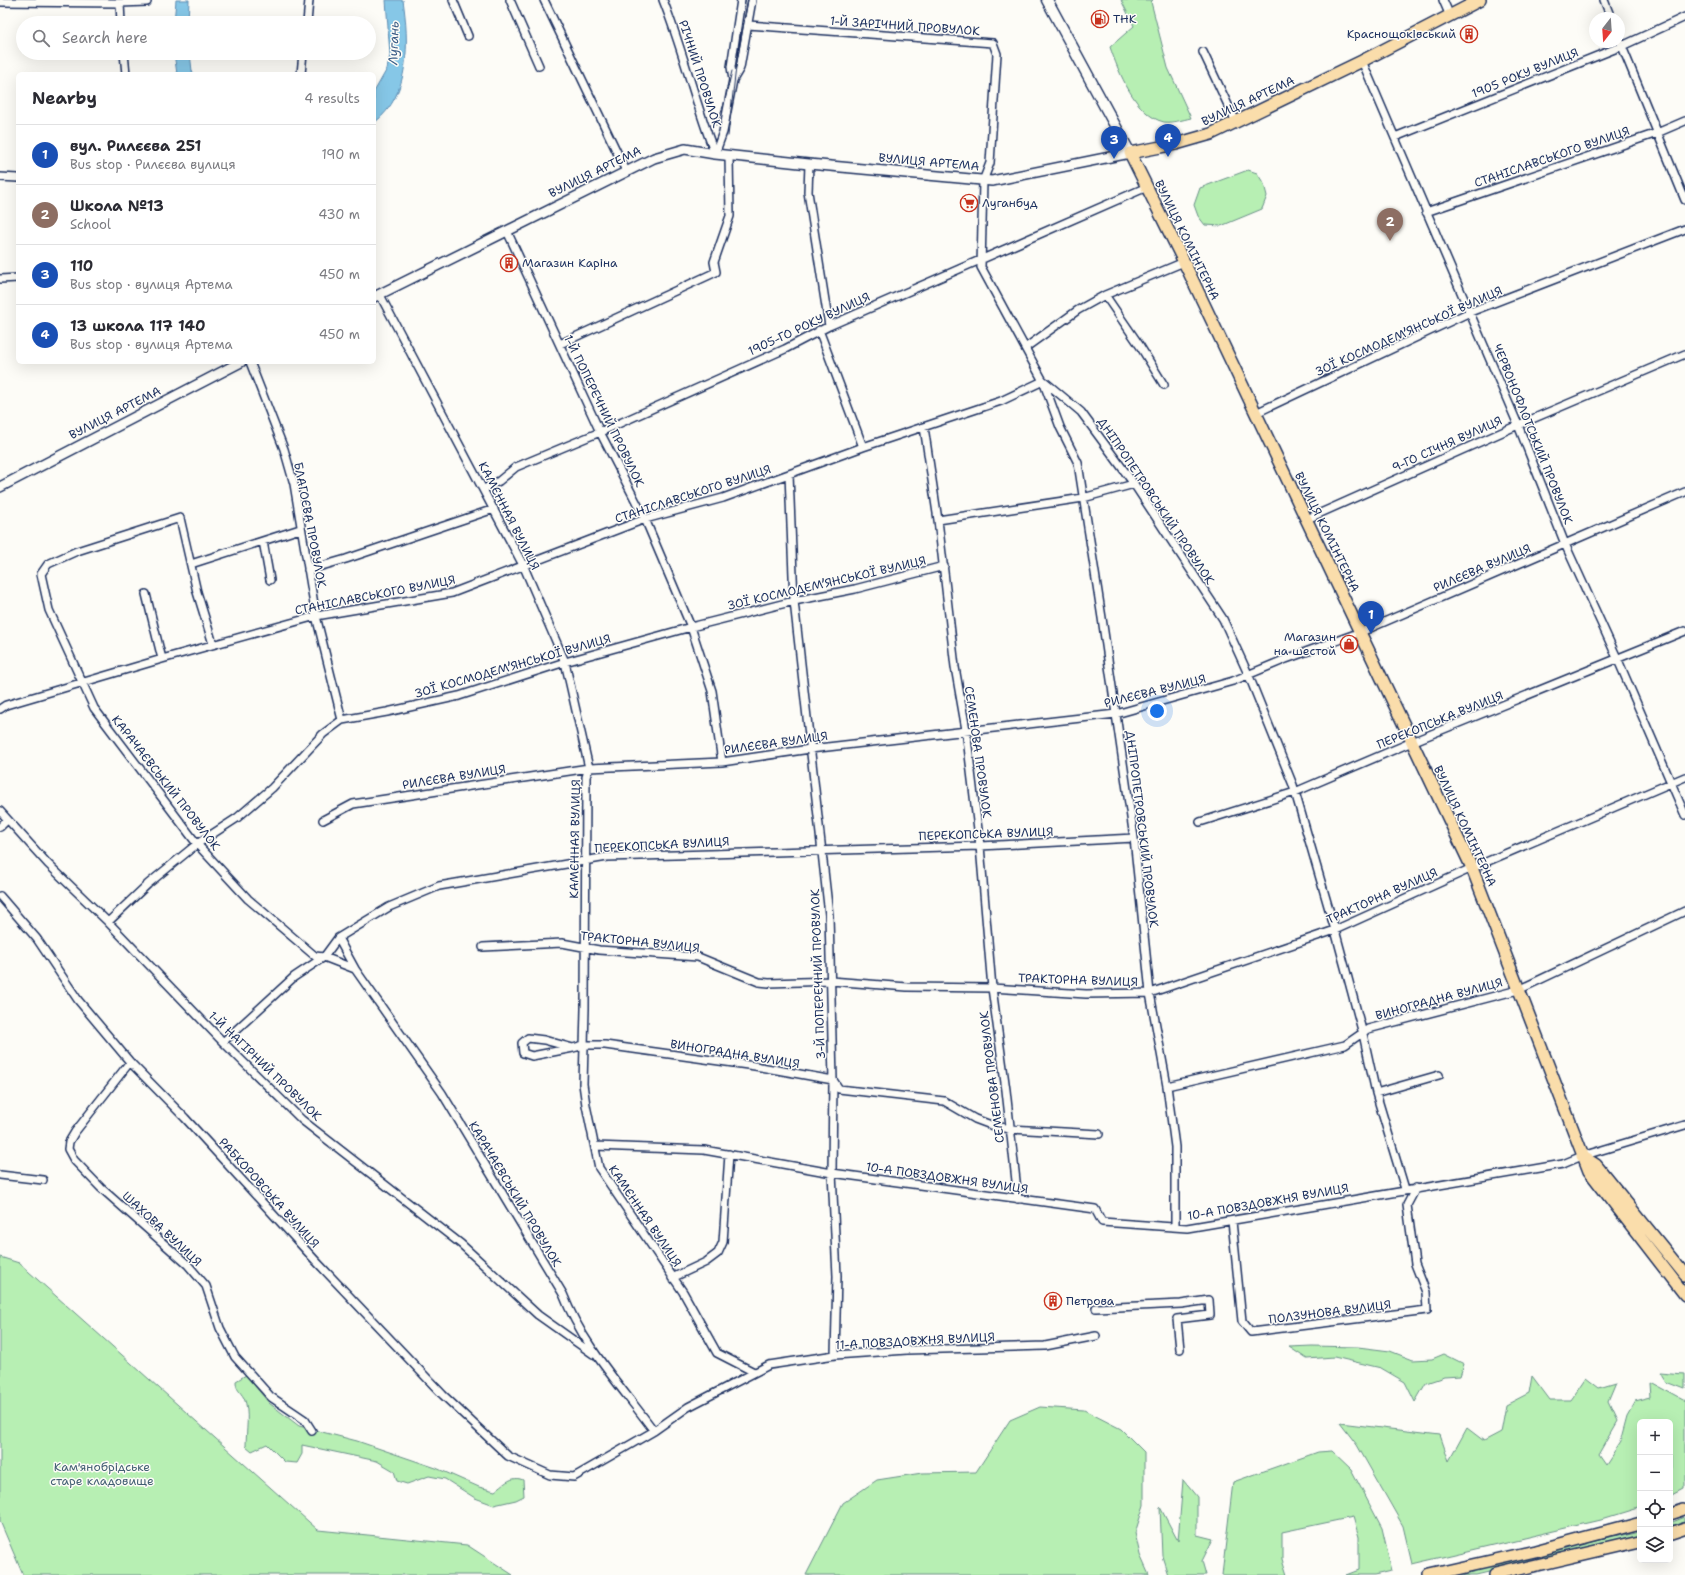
<!DOCTYPE html>
<html lang="en">
<head>
<meta charset="utf-8">
<style>
  :root { --surface:#fff; --page:#f2f2f3; --text:#2b2b33; --muted:#7c7c81; --line:#e1e1e2; --accent:#ea580c }
  body { margin:0; font-family:"Shantell Sans",sans-serif; background:var(--page); color:var(--text) }
  .controls { position:absolute; right:12px; bottom:12px; display:grid; overflow:hidden; border-radius:6px; box-shadow:0 4px 16px #0002 }
  .controls button { width:36px; height:36px; display:grid; place-items:center; padding:0; border:0; border-bottom:1px solid var(--line); background:var(--surface); color:var(--text); font:20px sans-serif }
  .compass { position:absolute; left:1589px; top:12px; width:36px; height:36px; border-radius:50%; background:var(--surface); box-shadow:0 4px 16px #0002; rotate:197deg }
  .you { position:absolute; left:1157px; top:711px; width:14px; height:14px; margin:-10px; border:3px solid #fff; border-radius:50%; background:#1a73e8; box-shadow:0 0 0 6px #1a73e833 }
  .badge { display:grid; place-items:center; width:26px; height:26px; border-radius:50%; background:var(--accent); color:#fff; font-size:13px; font-weight:700 }
  .pin { position:absolute; translate:-50% -33px; filter:drop-shadow(0 1px 2px #0008) }
  .pin::after { content:''; position:absolute; top:21px; width:14px; height:12px; background:inherit; clip-path:polygon(0 0,100% 0,50% 100%) }
  .list { margin:0; padding:0; list-style:none }
  h2 { display:flex; justify-content:space-between; align-items:center; height:52px; margin:0; padding:0 16px; font-size:17px }
  h2 small { font-size:13px; font-weight:400; color:var(--muted) }
  .list li { display:grid; grid-template-columns:26px 1fr auto; gap:12px; align-items:center; box-sizing:border-box; height:60px; padding:0 16px; border-top:1px solid var(--line) }
  .list b { display:block; font-size:15px; white-space:nowrap }
  .list p { margin:0; font-size:13px; white-space:nowrap; color:var(--muted) }
  .list em { font-size:13px; font-style:normal; color:var(--muted) }
  .icon { flex:none; width:22px; height:22px; fill:none; stroke:currentColor; stroke-width:2; stroke-linecap:round; stroke-linejoin:round }
  .map { position:relative; flex:none; width:1685px; height:1575px; overflow:hidden }
  .search { position:absolute; background:var(--surface); box-shadow:0 4px 16px #0002; left:16px; top:16px; width:360px; height:44px; display:flex; align-items:center; gap:10px; box-sizing:border-box; padding:0 14px; border-radius:22px; color:var(--muted); font-size:15px }
  .panel { position:absolute; background:var(--surface); box-shadow:0 4px 16px #0002; left:16px; top:72px; width:360px; height:292px; border-radius:6px }
  .map>svg:first-child { display:block }
  .green { fill:#b7efb3; stroke:#698f88 }
  .water { fill:#86c7e7; stroke:#5b8ab0 }
  .lines { fill:none; stroke-linecap:round; stroke-linejoin:round }
  .minor-casing { stroke:#1b2f5e; stroke-width:10 }
  .tertiary-casing { stroke:#1b2f5e; stroke-width:12 }
  .secondary-casing { stroke:#1b2f5e; stroke-width:13 }
  .primary-casing { stroke:#1b2f5e; stroke-width:14 }
  .minor { stroke:#fdfcf7; stroke-width:7 }
  .tertiary { stroke:#fdfcf7; stroke-width:9 }
  .secondary { stroke:#fdfcf7; stroke-width:10 }
  .primary { stroke:#faddab; stroke-width:11 }
  .tram { stroke:#1b2f5e; stroke-width:1 }
  .labels { text-anchor:middle; stroke-width:3; stroke-linejoin:round; paint-order:stroke }
  .poi-label { font-size:12px; fill:#1b2f5e; stroke:#fdfcf7; text-anchor:start }
  .street-label { font-size:12px; fill:#1b2f5e; stroke:#fdfcf7 }
  .park-label { font-size:12px; fill:#425f73; stroke:#fdfcf7 }
  .water-label { font-size:13px; font-style:italic; fill:#3b5d87; stroke:#fdfcf7 }
</style>
</head>
<body>
<div class="map">
<svg width="1685" height="1575" viewBox="0 0 1685 1575">
  <rect width="100%" height="100%" fill="#fdfcf7"/>
  <filter id="ink" filterUnits="userSpaceOnUse"><feTurbulence type="fractalNoise" baseFrequency=".025" numOctaves="2"/><feDisplacementMap in="SourceGraphic" scale="8" xChannelSelector="R" yChannelSelector="G"/><feConvolveMatrix kernelMatrix="1 2 1 2 8 2 1 2 1" color-interpolation-filters="sRGB"/></filter>
  <g filter="url(#ink)">
    <path class="green" d="M1121,0H1153L1151,2L1168,68L1191,118C1182,120 1173,123 1164,122C1136,116 1118,71 1110,47L1134,26Z
      M1248,170L1257,173L1264,184L1267,196L1262,209L1221,226L1205,225L1198,216L1194,205L1200,188Z
      M0,1257L19,1263L318,1530L467,1545L513,1575H23L0,1521Z
      M1312,1346L1358,1347L1390,1351L1413,1360L1432,1359L1444,1354L1464,1364L1460,1376L1444,1377L1426,1383L1415,1402L1405,1382L1381,1368L1334,1357L1307,1359L1289,1347Z
      M1661,1372L1685,1374V1389L1667,1382Z
      M246,1375L269,1403L299,1426L357,1441L436,1468L479,1487L495,1491C504,1484 512,1475 523,1480L524,1496L516,1500L494,1505L475,1498L445,1479L429,1476L407,1484L397,1481L394,1471L377,1461L302,1445V1454L297,1463L285,1462L267,1444L252,1451L246,1446C246,1432 250,1411 244,1398C240,1391 236,1390 236,1381Z
      M1532,1376L1550,1400H1571L1586,1378L1599,1388L1616,1383L1608,1402L1617,1421L1598,1454L1605,1464L1620,1441L1627,1415L1635,1401L1651,1397L1650,1382L1685,1401V1488L1670,1496V1422H1640V1508L1601,1520L1412,1564L1403,1526L1357,1445L1340,1423L1440,1435L1449,1461L1467,1428L1484,1441L1501,1432L1506,1405L1529,1393Z
      M1040,1407L1084,1410L1121,1429L1144,1452V1505L1135,1533L1140,1555L1149,1575H806L843,1503L877,1480L922,1473L976,1472L1010,1420Z
      M1332,1451L1351,1469L1382,1528L1392,1571L1374,1575H1346L1359,1570V1537L1353,1517L1282,1532V1559L1287,1575H1222L1233,1482L1318,1452Z
      M1183,1480L1197,1497V1535L1213,1539L1202,1561L1206,1575H1168L1162,1556L1160,1507L1178,1541Z
      M1685,1517V1522L1670,1527V1523Z
      M1640,1531V1536L1475,1575H1452Z"/>
    <path class="water" d="M176,0H189L188,23H174Z
      M386,0H403C409,41 411,95 374,123V92L387,69L390,55Z
      M174,53H190L192,71L194,74H177Z"/>
    <g class="lines">
      <defs>
        <path id="minor" d="M453,0L468,36
          M510,0L539,66
          M544,0L626,171
          M663,0C683,50 695,103 715,154
          M1443,0L1450,16
          M1604,0L1611,18
          M0,2L120,3L147,2
          M120,3L121,23
          M307,23L309,0
          M748,25L993,43L997,54L990,163L983,181L981,267L1043,381L1060,427L1078,463L1102,618L1134,838L1150,993L1167,1086L1175,1147V1227
          M1619,39L1685,200
          M1203,52L1236,122
          M124,53L126,74
          M1362,61L1518,425L1565,544L1618,660L1685,815
          M301,74L303,53
          M733,80L731,67L741,0
          M1395,137L1622,46L1685,17
          M715,154L723,132L733,80L740,68L752,0
          M809,164L808,192L829,326
          M0,177L18,178
          M1426,212L1657,133L1685,121
          M507,231L600,432L645,519L691,627L712,691L722,762
          M0,279L18,278
          M380,295L524,567L565,662L589,768L586,777L585,1009L583,1084L586,1105L599,1168L683,1292L717,1353L754,1372
          M1105,295L1140,346L1164,385
          M819,330L863,447
          M560,344L716,272L714,262L730,216L729,156
          M1025,348L1078,310L1105,295L1184,262
          M250,362L284,449L294,484L316,616L342,720
          M1044,381L1081,412L1134,484L1223,619L1249,676L1293,785L1335,930L1363,1034L1376,1093L1405,1189
          M1256,413L1470,312L1685,229
          M924,427L938,520L955,667L966,730L980,846L992,988L1006,1090L1018,1199
          M789,474L794,601L829,915L833,1080L832,1173L837,1276L835,1355
          M484,489L499,481L516,467L600,432L785,349L829,326L1147,187
          M1307,519L1518,425L1685,354
          M938,520L1083,498L1134,484
          M263,541L270,580
          M191,564L300,529
          M308,570L346,559L494,509
          M146,594L162,659
          M213,644L197,592L180,518L77,551L48,564L41,574L49,610L94,708L197,844L248,899L315,956L324,957L355,969L442,1093L563,1294C583,1346 621,1386 654,1431
          M0,709L6,705L162,659L316,616L452,593L645,519L723,498L863,447L1001,401L1043,381
          M0,811L48,864L108,922L223,1042L302,1120L461,1244L538,1315L593,1354
          M323,820L353,804L589,768L722,762L810,749L1116,714L1233,681L1286,659L1361,632L1685,492
          M1200,822L1295,792L1412,742L1685,631
          M0,827L7,820
          M0,896L37,939L78,1000L130,1062L185,1118L315,1260L443,1395L508,1456L550,1475L574,1477L654,1431L688,1407L769,1365L835,1355L907,1350L1045,1346L1096,1336
          M108,922L148,884L197,844L237,818L272,788L323,734L342,720L387,712L459,696L565,662L691,627L794,601L855,589L944,566
          M338,938L355,969
          M483,947L562,943L599,950L698,957L759,982L769,983L831,981L907,987L992,988L1086,994L1150,993L1335,930L1472,868L1685,777
          M223,1042L294,977L324,957L338,938L389,907L439,886L607,857L980,846L1134,838
          M573,1048L532,1056L523,1053L522,1043L528,1038L544,1040L573,1048L584,1045H605L755,1066L833,1080
          M130,1062L75,1132L69,1142L68,1149L74,1160L101,1188L188,1265L206,1286L220,1328L235,1357L271,1397L305,1420L312,1431
          M833,1080L839,1089L944,1101L975,1119L991,1125L1010,1129L1099,1134
          M1167,1086L1345,1045L1368,1029L1518,990L1685,911
          M1376,1093L1439,1075
          M595,1146L704,1150L832,1173L1095,1209L1102,1222L1187,1228L1563,1164L1582,1156L1685,1125
          M0,1175L43,1180
          M1232,1221L1242,1321L1251,1332L1427,1310L1426,1292L1415,1264L1407,1205L1416,1188
          M672,1278L706,1262L718,1253L723,1242L729,1154
          M1096,1308L1181,1304L1209,1300L1210,1315L1177,1319L1180,1349"/>
        <path id="tertiary" d="M374,297L654,158L685,149L715,154L809,164L992,181L1130,153
          M0,487L241,362"/>
        <path id="secondary" d="M1047,0L1130,153"/>
        <path id="primary" d="M1480,0L1362,61L1211,134L1176,144L1130,153L1184,262L1472,868L1589,1171L1685,1295
          M1582,1156L1596,1165L1685,1275
          M1670,1514L1685,1509
          M1670,1534L1685,1529
          M1429,1575L1535,1551L1640,1523
          M1494,1575L1640,1541"/>
      </defs>
      <use href="#minor" class="minor-casing"/>
      <use href="#tertiary" class="tertiary-casing"/>
      <use href="#secondary" class="secondary-casing"/>
      <use href="#primary" class="primary-casing"/>
      <use href="#minor" class="minor"/>
      <use href="#tertiary" class="tertiary"/>
      <use href="#secondary" class="secondary"/>
      <use href="#primary" class="primary"/>
      <path class="tram" d="M716,125L724,104L732,71
        M728,136L736,67L748,0"/>
    </g>
  </g>
  <defs>
    <symbol id="fuel-ring" viewBox="-11 -11 22 22"><circle r="9.5" fill="#fdfcf7" stroke="#c8321e" stroke-width="1.5"/><path d="M-5.5-6h7V0h2V4h1.3V-2.5L3-4.5l.8-.8L6-3V5H2.5V1h-1V6h-7ZM-4.2-4.7v3.2H.2V-4.7Z" fill="#c8321e"/></symbol>
    <symbol id="building-ring" viewBox="-11 -11 22 22"><circle r="9.5" fill="#fdfcf7" stroke="#c8321e" stroke-width="1.5"/><path d="M-4-6H4V6H1V3H-1V6H-4ZM-2.5-4.3h1.7v1.8h-1.7ZM.8-4.3h1.7v1.8H.8ZM-2.5-1h1.7V.8h-1.7ZM.8-1h1.7V.8H.8Z" fill="#c8321e"/></symbol>
    <symbol id="supermarket-ring" viewBox="-11 -11 22 22"><circle r="9.5" fill="#fdfcf7" stroke="#c8321e" stroke-width="1.5"/><path d="M-6-5.5h2.5l.6 2H6L4.5 2H-2.5L-4.4-4H-6ZM-1.5 3.2a1.3 1.3 0 1 0 .1 0ZM3 3.2a1.3 1.3 0 1 0 .1 0Z" fill="#c8321e"/></symbol>
    <symbol id="shop-ring" viewBox="-11 -11 22 22"><circle r="9.5" fill="#fdfcf7" stroke="#c8321e" stroke-width="1.5"/><path d="M-5-2.5h2.3a2.7 3.5 0 0 1 5.4 0H5L5.5 6h-11ZM-1.5-2.5h3a1.5 2.3 0 0 0-3 0Z" fill="#c8321e"/></symbol>
  </defs>
  <g fill-rule="evenodd">
    <use href="#fuel-ring" x="1090" y="9" width="20" height="20"/>
    <use href="#building-ring" x="1459" y="24" width="20" height="20"/>
    <use href="#supermarket-ring" x="959" y="193" width="20" height="20"/>
    <use href="#building-ring" x="499" y="253" width="20" height="20"/>
    <use href="#shop-ring" x="1339" y="634" width="20" height="20"/>
    <use href="#building-ring" x="1043" y="1291" width="20" height="20"/>
  </g>
  <g class="labels">
    <g class="poi-label">
      <text x="1113" y="23">ТНК</text>
      <text x="1456" y="38" text-anchor="end">Краснощоківський</text>
      <text x="982" y="207">Луганбуд</text>
      <text x="522" y="267">Магазин Каріна</text>
      <text x="1336" y="641" text-anchor="end">Магазин<tspan x="1336" dy="14">на шестой</tspan></text>
      <text x="1066" y="1305">Петрова</text>
    </g>
    <g class="street-label">
      <text transform="translate(905 26) rotate(4)" y="4">1-Й ЗАРІЧНИЙ ПРОВУЛОК</text>
      <text transform="translate(1525 73) rotate(-22)" y="4">1905 РОКУ ВУЛИЦЯ</text>
      <text transform="translate(700 74) rotate(72)" y="4">РІЧНИЙ ПРОВУЛОК</text>
      <text transform="translate(1248 101) rotate(-25)" y="4">ВУЛИЦЯ АРТЕМА</text>
      <text transform="translate(1552 157) rotate(-19)" y="4">СТАНІСЛАВСЬКОГО ВУЛИЦЯ</text>
      <text transform="translate(929 162) rotate(5)" y="4">ВУЛИЦЯ АРТЕМА</text>
      <text transform="translate(595 172) rotate(-26)" y="4">ВУЛИЦЯ АРТЕМА</text>
      <text transform="translate(1187 240) rotate(64)" y="4">ВУЛИЦЯ КОМІНТЕРНА</text>
      <text transform="translate(809 324) rotate(-25)" y="4">1905-ГО РОКУ ВУЛИЦЯ</text>
      <text transform="translate(1409 331) rotate(-24)" y="4">ЗОЇ КОСМОДЕМ’ЯНСЬКОЇ ВУЛИЦЯ</text>
      <text transform="translate(604 411) rotate(64)" y="4">1-Й ПОПЕРЕЧНИЙ ПРОВУЛОК</text>
      <text transform="translate(115 413) rotate(-27)" y="4">ВУЛИЦЯ АРТЕМА</text>
      <text transform="translate(1533 434) rotate(68)" y="4">ЧЕРВОНОФЛОТСЬКИЙ ПРОВУЛОК</text>
      <text transform="translate(1447 444) rotate(-24)" y="4">9-ГО СІЧНЯ ВУЛИЦЯ</text>
      <text transform="translate(693 494) rotate(-18)" y="4">СТАНІСЛАВСЬКОГО ВУЛИЦЯ</text>
      <text transform="translate(1156 501) rotate(56)" y="4">ДНІПРОПЕТРОВСЬКИЙ ПРОВУЛОК</text>
      <text transform="translate(509 516) rotate(63)" y="4">КАМЄННАЯ ВУЛИЦЯ</text>
      <text transform="translate(310 525) rotate(79)" y="4">БЛАГОЄВА ПРОВУЛОК</text>
      <text transform="translate(1327 532) rotate(64)" y="4">ВУЛИЦЯ КОМІНТЕРНА</text>
      <text transform="translate(1482 568) rotate(-23)" y="4">РИЛЄЄВА ВУЛИЦЯ</text>
      <text transform="translate(827 583) rotate(-13)" y="4">ЗОЇ КОСМОДЕМ’ЯНСЬКОЇ ВУЛИЦЯ</text>
      <text transform="translate(375 595) rotate(-11)" y="4">СТАНІСЛАВСЬКОГО ВУЛИЦЯ</text>
      <text transform="translate(513 666) rotate(-16)" y="4">ЗОЇ КОСМОДЕМ’ЯНСЬКОЇ ВУЛИЦЯ</text>
      <text transform="translate(1155 691) rotate(-14)" y="4">РИЛЄЄВА ВУЛИЦЯ</text>
      <text transform="translate(1440 720) rotate(-22)" y="4">ПЕРЕКОПСЬКА ВУЛИЦЯ</text>
      <text transform="translate(776 743) rotate(-8)" y="4">РИЛЄЄВА ВУЛИЦЯ</text>
      <text transform="translate(978 752) rotate(82)" y="4">СЕМЕНОВА ПРОВУЛОК</text>
      <text transform="translate(454 777) rotate(-9)" y="4">РИЛЄЄВА ВУЛИЦЯ</text>
      <text transform="translate(166 783) rotate(52)" y="4">КАРАЧАЄВСЬКИЙ ПРОВУЛОК</text>
      <text transform="translate(1465 826) rotate(65)" y="4">ВУЛИЦЯ КОМІНТЕРНА</text>
      <text transform="translate(1142 829) rotate(83)" y="4">ДНІПРОПЕТРОВСЬКИЙ ПРОВУЛОК</text>
      <text transform="translate(986 834) rotate(-2)" y="4">ПЕРЕКОПСЬКА ВУЛИЦЯ</text>
      <text transform="translate(575 839) rotate(-89)" y="4">КАМЄННАЯ ВУЛИЦЯ</text>
      <text transform="translate(662 845) rotate(-3)" y="4">ПЕРЕКОПСЬКА ВУЛИЦЯ</text>
      <text transform="translate(1382 896) rotate(-24)" y="4">ТРАКТОРНА ВУЛИЦЯ</text>
      <text transform="translate(640 942) rotate(6)" y="4">ТРАКТОРНА ВУЛИЦЯ</text>
      <text transform="translate(818 974) rotate(-92)" y="4">3-Й ПОПЕРЕЧНИЙ ПРОВУЛОК</text>
      <text transform="translate(1078 980) rotate(2)" y="4">ТРАКТОРНА ВУЛИЦЯ</text>
      <text transform="translate(1439 999) rotate(-15)" y="4">ВИНОГРАДНА ВУЛИЦЯ</text>
      <text transform="translate(735 1054) rotate(9)" y="4">ВИНОГРАДНА ВУЛИЦЯ</text>
      <text transform="translate(265 1066) rotate(44)" y="4">1-Й НАГІРНИЙ ПРОВУЛОК</text>
      <text transform="translate(992 1077) rotate(-97)" y="4">СЕМЕНОВА ПРОВУЛОК</text>
      <text transform="translate(947 1178) rotate(8)" y="4">10-А ПОВЗДОВЖНЯ ВУЛИЦЯ</text>
      <text transform="translate(269 1193) rotate(48)" y="4">РАБКОРОВСЬКА ВУЛИЦЯ</text>
      <text transform="translate(515 1194) rotate(59)" y="4">КАРАЧАЄВСЬКИЙ ПРОВУЛОК</text>
      <text transform="translate(1268 1202) rotate(-10)" y="4">10-А ПОВЗДОВЖНЯ ВУЛИЦЯ</text>
      <text transform="translate(645 1216) rotate(56)" y="4">КАМЄННАЯ ВУЛИЦЯ</text>
      <text transform="translate(162 1229) rotate(43)" y="4">ШАХОВА ВУЛИЦЯ</text>
      <text transform="translate(1330 1312) rotate(-7)" y="4">ПОЛЗУНОВА ВУЛИЦЯ</text>
      <text transform="translate(915 1341) rotate(-3)" y="4">11-А ПОВЗДОВЖНЯ ВУЛИЦЯ</text>
    </g>
    <g class="park-label">
      <text x="102" y="1471">Кам'янобрідське<tspan x="102" dy="14">старе кладовище</tspan></text>
    </g>
    <g class="water-label">
      <text transform="translate(393 43) rotate(-88)" y="5">Лугань</text>
    </g>
  </g>
</svg>
<div class="controls">
<button>+</button>
<button>−</button>
<button><svg class="icon" aria-label="locate" viewBox="0 0 24 24"><circle cx="12" cy="12" r="6"/><path d="M12 2v4M12 18v4M2 12h4M18 12h4"/></svg></button>
<button><svg class="icon" aria-label="layers" viewBox="0 0 24 24"><path d="M12 4l9 5-9 5-9-5zM3 14l9 5 9-5"/></svg></button>
</div>
<svg class="compass" viewBox="-18 -18 36 36"><path d="M0-13l5 13h-10z" fill="#e53935"/><path d="M0 13l5-13h-10z" fill="#7c7c81"/></svg>
<div class="you"></div>
<div class="pin badge" style="left:1371px;top:634px;background:#1a4fb4">1</div>
<div class="pin badge" style="left:1390px;top:241px;background:#8d6e63">2</div>
<div class="pin badge" style="left:1114px;top:159px;background:#1a4fb4">3</div>
<div class="pin badge" style="left:1168px;top:157px;background:#1a4fb4">4</div>
<div class="search"><svg class="icon" aria-label="search" viewBox="0 0 24 24"><circle cx="10" cy="10" r="6"/><path d="M15 15l6 6"/></svg>Search here</div>
<section class="panel">
<h2>Nearby<small>4 results</small></h2>
<ul class="list">
<li><span class="badge" style="background:#1a4fb4">1</span><div><b>вул. Рилєєва 251</b><p>Bus stop · Рилєєва вулиця</p></div><em>190 m</em></li>
<li><span class="badge" style="background:#8d6e63">2</span><div><b>Школа №13</b><p>School</p></div><em>430 m</em></li>
<li><span class="badge" style="background:#1a4fb4">3</span><div><b>110</b><p>Bus stop · вулиця Артема</p></div><em>450 m</em></li>
<li><span class="badge" style="background:#1a4fb4">4</span><div><b>13 школа 117 140</b><p>Bus stop · вулиця Артема</p></div><em>450 m</em></li>
</ul>
</section>
</div>
</body>
</html>
